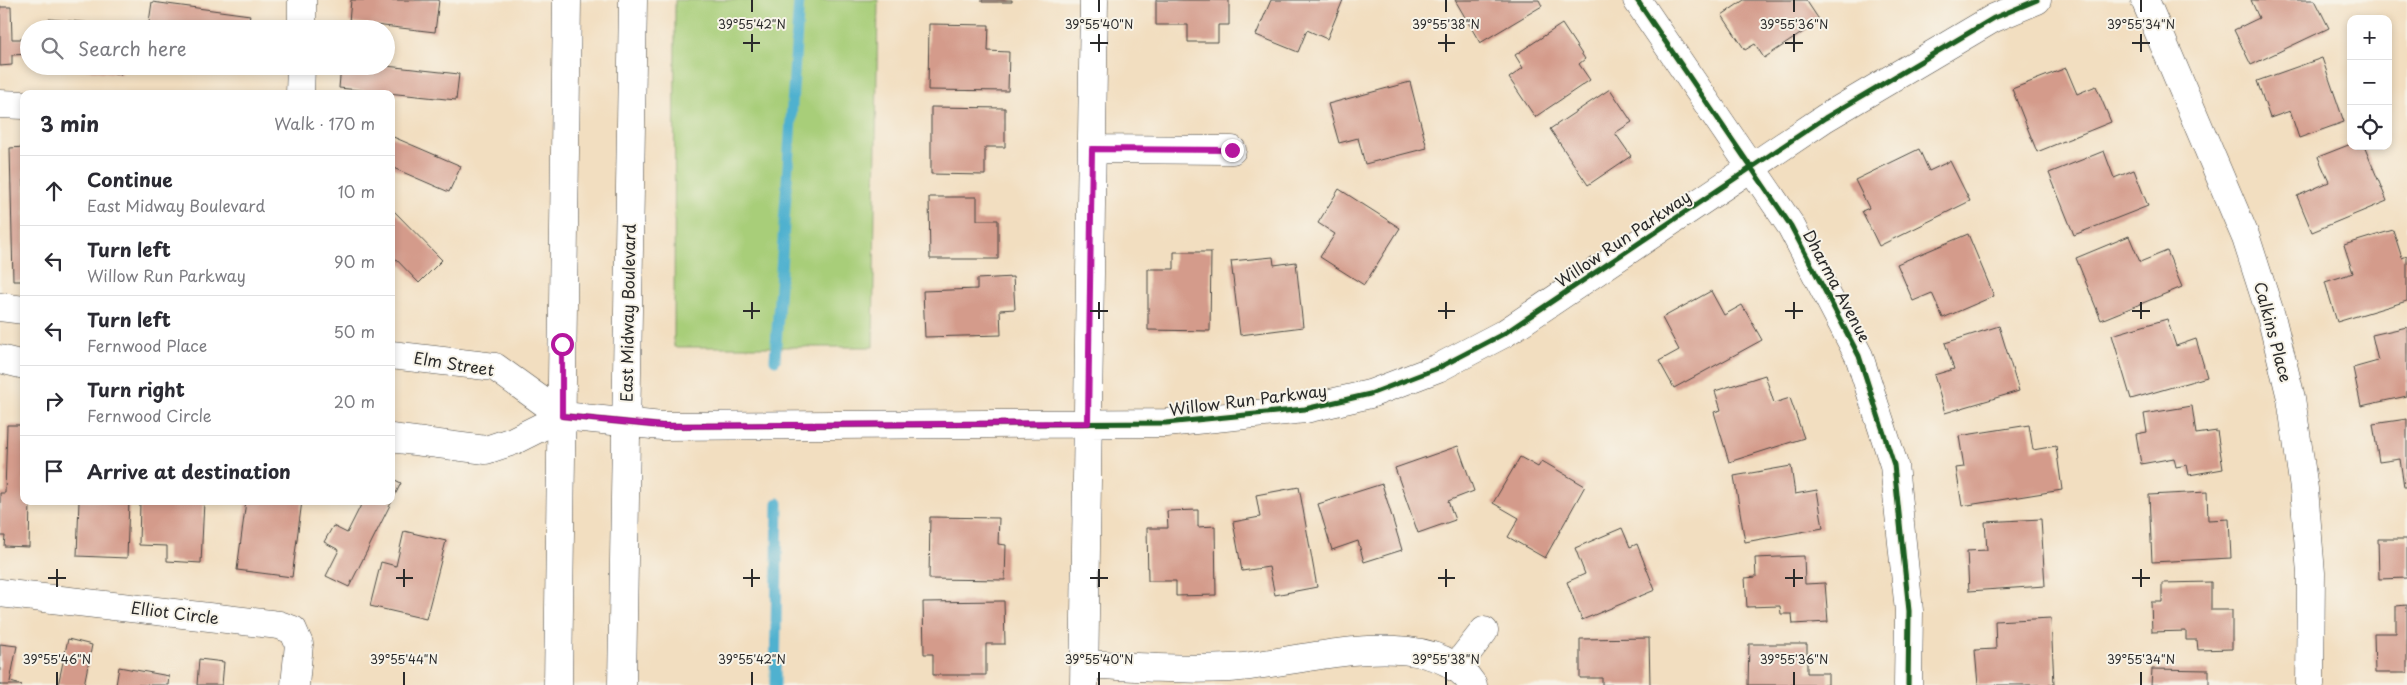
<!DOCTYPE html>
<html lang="en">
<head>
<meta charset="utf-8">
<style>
  :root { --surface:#fff; --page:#f7f7f7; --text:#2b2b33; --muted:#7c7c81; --line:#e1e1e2 }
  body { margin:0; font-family:"Playpen Sans",sans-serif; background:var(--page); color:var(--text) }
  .controls { position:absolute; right:15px; top:15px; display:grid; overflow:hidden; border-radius:10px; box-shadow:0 2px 8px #0003 }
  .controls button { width:45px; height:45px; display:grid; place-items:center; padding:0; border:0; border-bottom:1px solid var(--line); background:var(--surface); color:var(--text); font:25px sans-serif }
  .stop { position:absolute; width:15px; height:15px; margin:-11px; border:4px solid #b5179e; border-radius:50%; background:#fff }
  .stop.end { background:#b5179e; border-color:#fff; box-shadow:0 1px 5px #0008 }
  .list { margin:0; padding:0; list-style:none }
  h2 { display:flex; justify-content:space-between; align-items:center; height:65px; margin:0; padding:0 20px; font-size:21px }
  h2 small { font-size:16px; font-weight:400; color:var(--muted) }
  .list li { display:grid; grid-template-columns:32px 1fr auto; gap:15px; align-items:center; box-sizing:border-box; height:70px; padding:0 20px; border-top:1px solid var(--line) }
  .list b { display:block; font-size:19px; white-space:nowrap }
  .list p { margin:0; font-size:16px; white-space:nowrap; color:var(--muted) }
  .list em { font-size:16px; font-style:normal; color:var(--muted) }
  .icon { flex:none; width:28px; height:28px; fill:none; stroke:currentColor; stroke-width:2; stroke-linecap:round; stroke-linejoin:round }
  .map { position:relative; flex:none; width:2407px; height:685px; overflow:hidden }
  .search { position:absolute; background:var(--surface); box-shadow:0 2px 8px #0003; left:20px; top:20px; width:375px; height:55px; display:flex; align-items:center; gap:12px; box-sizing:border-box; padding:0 18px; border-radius:28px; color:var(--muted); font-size:19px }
  .panel { position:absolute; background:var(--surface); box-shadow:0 2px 8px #0003; left:20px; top:90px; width:375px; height:415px; border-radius:10px }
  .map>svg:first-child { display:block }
  .green { fill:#a8ce79; stroke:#6a7c52 }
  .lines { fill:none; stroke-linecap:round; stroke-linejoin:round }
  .stream { stroke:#50b1cf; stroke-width:11 }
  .building { fill:#d49b8b }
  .minor-casing { stroke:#494641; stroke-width:29 }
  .secondary-casing { stroke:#494641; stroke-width:29 }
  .minor { stroke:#fff; stroke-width:28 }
  .secondary { stroke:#fff; stroke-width:28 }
  .cycleway-casing { stroke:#f7f3e8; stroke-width:8 }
  .cycleway { stroke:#1b5e20; stroke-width:5 }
  .route { stroke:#b5179e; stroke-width:6 }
  .ticks { fill:none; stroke:#2b2b2b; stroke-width:2 }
  .labels { text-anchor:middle; stroke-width:4; stroke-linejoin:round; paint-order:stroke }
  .street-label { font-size:16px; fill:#2b2b2b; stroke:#f7f3e8 }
  .ticks-label { font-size:12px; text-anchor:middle; fill:#2b2b2b; stroke:#f7f3e8; stroke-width:4; stroke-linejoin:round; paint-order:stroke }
</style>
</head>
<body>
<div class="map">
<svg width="2407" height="685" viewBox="0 0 2407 685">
  <rect width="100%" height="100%" fill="#f7f3e8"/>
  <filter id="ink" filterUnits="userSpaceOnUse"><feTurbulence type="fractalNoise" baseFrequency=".02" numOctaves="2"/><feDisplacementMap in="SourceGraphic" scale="10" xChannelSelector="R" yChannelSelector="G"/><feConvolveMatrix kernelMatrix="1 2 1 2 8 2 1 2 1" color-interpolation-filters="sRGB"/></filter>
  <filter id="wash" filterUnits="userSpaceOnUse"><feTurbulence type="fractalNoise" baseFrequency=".0096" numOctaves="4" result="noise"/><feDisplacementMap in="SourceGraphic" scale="20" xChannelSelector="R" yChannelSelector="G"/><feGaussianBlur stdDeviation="1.12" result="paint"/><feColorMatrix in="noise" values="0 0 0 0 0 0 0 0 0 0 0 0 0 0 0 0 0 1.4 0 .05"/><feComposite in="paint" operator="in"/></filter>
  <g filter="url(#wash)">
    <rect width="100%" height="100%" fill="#f2dec0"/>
    <path class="green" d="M675,0H878L873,347H674Z"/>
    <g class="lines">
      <path class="stream" d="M775,360L799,0
        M775,685L778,503"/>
    </g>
    <g id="blocks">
      <path class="building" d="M351,0H439L435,32L349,22Z
        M982,0H1012V2H982Z
        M1156,0H1229V25H1218V42H1188V25H1156Z
        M1271,0H1343L1327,39L1307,30L1298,52L1256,35Z
        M1455,0H1539L1542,6L1480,43Z
        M1744,0H1806L1820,21L1764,58L1755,44L1745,50L1722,15Z
        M2251,0H2315L2329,28L2251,65L2234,30L2259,18Z
        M152,2L250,15L248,29H148Z
        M0,7H11L12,39H29V54L12,55V65L0,66Z
        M49,19L126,26V29H48Z
        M929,24L989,25L988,51L1009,52L1008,91L928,90Z
        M1562,24L1585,59L1579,64L1590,80L1535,117L1509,78L1523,68L1515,55Z
        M2322,58L2344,122L2299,138L2290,111L2270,118L2257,81Z
        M61,66H122L121,74Z
        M341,66H386L459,74L456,100L339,88Z
        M2066,68L2077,94L2096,86L2111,122L2037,152L2012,89Z
        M1410,82L1427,148L1365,164L1358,138L1339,143L1328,104Z
        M1610,89L1632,122L1615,133L1631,156L1588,185L1550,129Z
        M931,107L1005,108V147H985V175L931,174Z
        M391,136L461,166L449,192L391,167Z
        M2351,144V146H2364L2387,201L2312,232L2297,196L2329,182L2318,157Z
        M24,147V281H13L10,148Z
        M1919,149L1929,171L1950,161L1970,201L1879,246L1862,211L1869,208L1855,180Z
        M2104,151L2114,178L2134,170L2148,206L2074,235L2049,173Z
        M1339,189L1400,228L1364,285L1320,257L1335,234L1318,223Z
        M929,197H977V220H998V259H930Z
        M391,208L442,260L419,283L391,254Z
        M2393,230L2402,258L2407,256V301L2337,322L2325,282L2353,273L2344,245Z
        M1968,234L1994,296L1943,318L1932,293L1913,301L1897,264Z
        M2129,236L2140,262L2167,251L2182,287L2101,320L2076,258Z
        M1174,252H1211L1210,331L1148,330V269H1174Z
        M1273,257L1274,265L1296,262L1303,327L1240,335L1231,261Z
        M1013,277L1015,309L1000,310L1001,335L925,337L923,291L977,289V279Z
        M1711,291L1724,315L1742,305L1762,340L1674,388L1659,361L1679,350L1662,318Z
        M2167,319L2176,346L2196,339L2207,377L2131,399L2112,335Z
        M1999,326L2019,391L1945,413L1934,375L1954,369L1945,343Z
        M2407,327V396L2361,406L2353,368L2378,361L2372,335Z
        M1765,375L1774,403L1790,398L1804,438L1729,462L1714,412L1721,410L1715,391Z
        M2192,406L2196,434L2217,431L2223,469L2189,475L2187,465L2176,467L2174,458L2141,464L2136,434L2147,432L2144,414Z
        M2407,419V487H2404L2400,459L2379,462L2373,424Z
        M7,425H24V501H30L29,547L4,546L5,536H0V493H5Z
        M2029,425L2033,450L2056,446L2062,490L1962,506L1956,468L1964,467L1959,436Z
        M1458,446L1474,491L1448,501L1455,520L1418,533L1395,468Z
        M1520,457L1538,467L1542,461L1585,486L1545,558L1508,537L1519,518L1493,503Z
        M1791,466L1795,494L1817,490L1823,528L1745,542L1734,476Z
        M391,478L401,483L349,587L326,576L339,550L324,542L333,526L347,533L363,501H391Z
        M1382,484L1402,550L1364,562L1358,541L1332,550L1318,504Z
        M1299,487L1317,587L1275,595L1269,567L1242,571L1233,522L1260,517L1256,495Z
        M2207,492L2208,520L2229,519L2231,558L2152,562L2149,495Z
        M79,501H129L127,558L77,556Z
        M140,501H204L201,563L167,561V546L139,545Z
        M246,501H302L292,577L237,570Z
        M1198,510V527L1215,526L1216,595L1176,596V581H1148L1147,528H1168L1167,511Z
        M930,517L999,518L998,544L1006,545L1005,580L929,579Z
        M2041,519L2045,586L1969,591L1967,551L1987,550L1985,522Z
        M1622,528L1630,547L1637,544L1655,590L1582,620L1567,582L1585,574L1575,548Z
        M404,531L446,541L426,619L370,606L381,562L396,566Z
        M2378,539H2407V578L2379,579Z
        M1804,556L1805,584L1825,583L1828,622L1793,624L1792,614H1781L1780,606L1747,607L1745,578L1756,577L1755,558Z
        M2211,582V610H2232V649L2198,650L2197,640H2186V631L2152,632L2151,602H2162V583Z
        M1004,601L1005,644H986V675H933V654H924L923,602Z
        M2407,605V673H2375L2374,633H2396V606Z
        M2051,618L2054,685H1978L1975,650L1996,649L1995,621Z
        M1649,638L1650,685H1602V678H1580V639Z
        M68,639L92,645L84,685H58Z
        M0,644L17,646L10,682L22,685H0Z
        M1749,644H1807V673H1828V685H1748Z
        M199,659L224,662L222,685H197Z
        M119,667L169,676L168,685H116Z
        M2152,669L2209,670V685H2151Z"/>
    </g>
  </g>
  <g filter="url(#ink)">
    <use href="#blocks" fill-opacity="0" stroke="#494641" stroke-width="1"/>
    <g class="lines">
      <defs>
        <path id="minor" d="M1637,0L1791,226L1859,356L1894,465L1909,611L1908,685
          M2145,0L2246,238L2271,316L2291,398L2304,489L2311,573L2310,685
          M302,29V0
          M300,94L301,66
          M0,104L24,105
          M1092,149L1232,150
          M0,307L24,310
          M391,355L495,367L563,416
          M0,359L24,365
          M563,416L662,426L1166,423L1305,409L1370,394L1438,368L1505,333L1825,118L1994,18L2037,0
          M391,438L486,450L513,441L563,416
          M0,593L279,625L293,630L299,644L295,685
          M1085,664C1133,667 1181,670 1230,668C1293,665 1431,619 1473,685
          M1455,668L1484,631
          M1084,685L1094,0"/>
        <path id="secondary" d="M558,685L567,0
          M622,685L633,0"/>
      </defs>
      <use href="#minor" class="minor-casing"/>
      <use href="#secondary" class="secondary-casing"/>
      <use href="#minor" class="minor"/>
      <use href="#secondary" class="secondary"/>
      <defs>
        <path id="cycleway" d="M1637,0L1791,226L1859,356L1894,465L1909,611L1908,685
          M563,416L662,426L1166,423L1305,409L1370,394L1438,368L1505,333L1825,118L1994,18L2037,0"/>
      </defs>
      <use href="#cycleway" class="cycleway-casing"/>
      <use href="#cycleway" class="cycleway"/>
    </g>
  </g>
  <g class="lines" filter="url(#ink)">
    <path class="route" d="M562,344V416L662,426L1088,423L1092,149L1232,150"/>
  </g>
  <path class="ticks" d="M752,0V12M1099,0V12M1446,0V12M1794,0V12M2141,0V12M752,34V52M1099,34V52M1446,34V52M1794,34V52M2141,34V52M743,43H760M1090,43H1108M1438,43H1455M1785,43H1803M2132,43H2150M752,302V319M1099,302V319M1446,302V319M1794,302V319M2141,302V319M743,311H760M1090,311H1108M1438,311H1455M1785,311H1803M2132,311H2150M57,569V587M404,569V587M752,569V587M1099,569V587M1446,569V587M1794,569V587M2141,569V587M48,578H66M396,578H413M743,578H760M1090,578H1108M1438,578H1455M1785,578H1803M2132,578H2150M57,672V685M404,672V685M752,672V685M1099,672V685M1446,672V685M1794,672V685M2141,672V685"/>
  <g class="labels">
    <g class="street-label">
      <text transform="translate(1623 239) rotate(-34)" y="6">Willow Run Parkway</text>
      <text transform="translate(1837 286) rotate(62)" y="6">Dharma Avenue</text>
      <text transform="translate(628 313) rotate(-89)" y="6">East Midway Boulevard</text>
      <text transform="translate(2273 332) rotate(75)" y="6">Calkins Place</text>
      <text transform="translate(454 364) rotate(9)" y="6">Elm Street</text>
      <text transform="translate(1248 400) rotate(-7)" y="6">Willow Run Parkway</text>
      <text transform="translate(175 613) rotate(7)" y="6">Elliot Circle</text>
    </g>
  </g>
  <g class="ticks-label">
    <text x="752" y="29">39°55'42"N</text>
    <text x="1099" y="29">39°55'40"N</text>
    <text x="1446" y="29">39°55'38"N</text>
    <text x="1794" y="29">39°55'36"N</text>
    <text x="2141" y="29">39°55'34"N</text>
    <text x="57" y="664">39°55'46"N</text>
    <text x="404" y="664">39°55'44"N</text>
    <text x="752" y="664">39°55'42"N</text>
    <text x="1099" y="664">39°55'40"N</text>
    <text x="1446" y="664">39°55'38"N</text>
    <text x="1794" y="664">39°55'36"N</text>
    <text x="2141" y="664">39°55'34"N</text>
  </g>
</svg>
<div class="controls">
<button>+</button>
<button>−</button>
<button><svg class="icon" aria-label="locate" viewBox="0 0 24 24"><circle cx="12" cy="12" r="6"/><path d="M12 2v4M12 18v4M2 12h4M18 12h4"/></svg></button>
</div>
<div class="stop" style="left:562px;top:344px"></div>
<div class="stop end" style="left:1232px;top:150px"></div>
<div class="search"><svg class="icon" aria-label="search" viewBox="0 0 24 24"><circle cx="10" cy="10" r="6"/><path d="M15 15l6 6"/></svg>Search here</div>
<section class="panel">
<h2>3 min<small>Walk · 170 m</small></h2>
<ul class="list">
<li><svg class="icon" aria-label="ahead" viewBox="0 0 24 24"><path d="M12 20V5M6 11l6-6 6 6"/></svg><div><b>Continue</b><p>East Midway Boulevard</p></div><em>10 m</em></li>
<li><svg class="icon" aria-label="left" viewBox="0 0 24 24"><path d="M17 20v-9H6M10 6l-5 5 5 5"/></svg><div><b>Turn left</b><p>Willow Run Parkway</p></div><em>90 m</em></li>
<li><svg class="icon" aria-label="left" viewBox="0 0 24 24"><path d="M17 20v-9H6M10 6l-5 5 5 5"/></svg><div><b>Turn left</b><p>Fernwood Place</p></div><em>50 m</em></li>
<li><svg class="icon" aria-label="right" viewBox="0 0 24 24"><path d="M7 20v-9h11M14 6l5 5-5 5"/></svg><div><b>Turn right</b><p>Fernwood Circle</p></div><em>20 m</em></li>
<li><svg class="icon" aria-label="arrive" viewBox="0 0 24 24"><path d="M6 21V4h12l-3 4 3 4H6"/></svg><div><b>Arrive at destination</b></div></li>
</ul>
</section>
</div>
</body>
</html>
